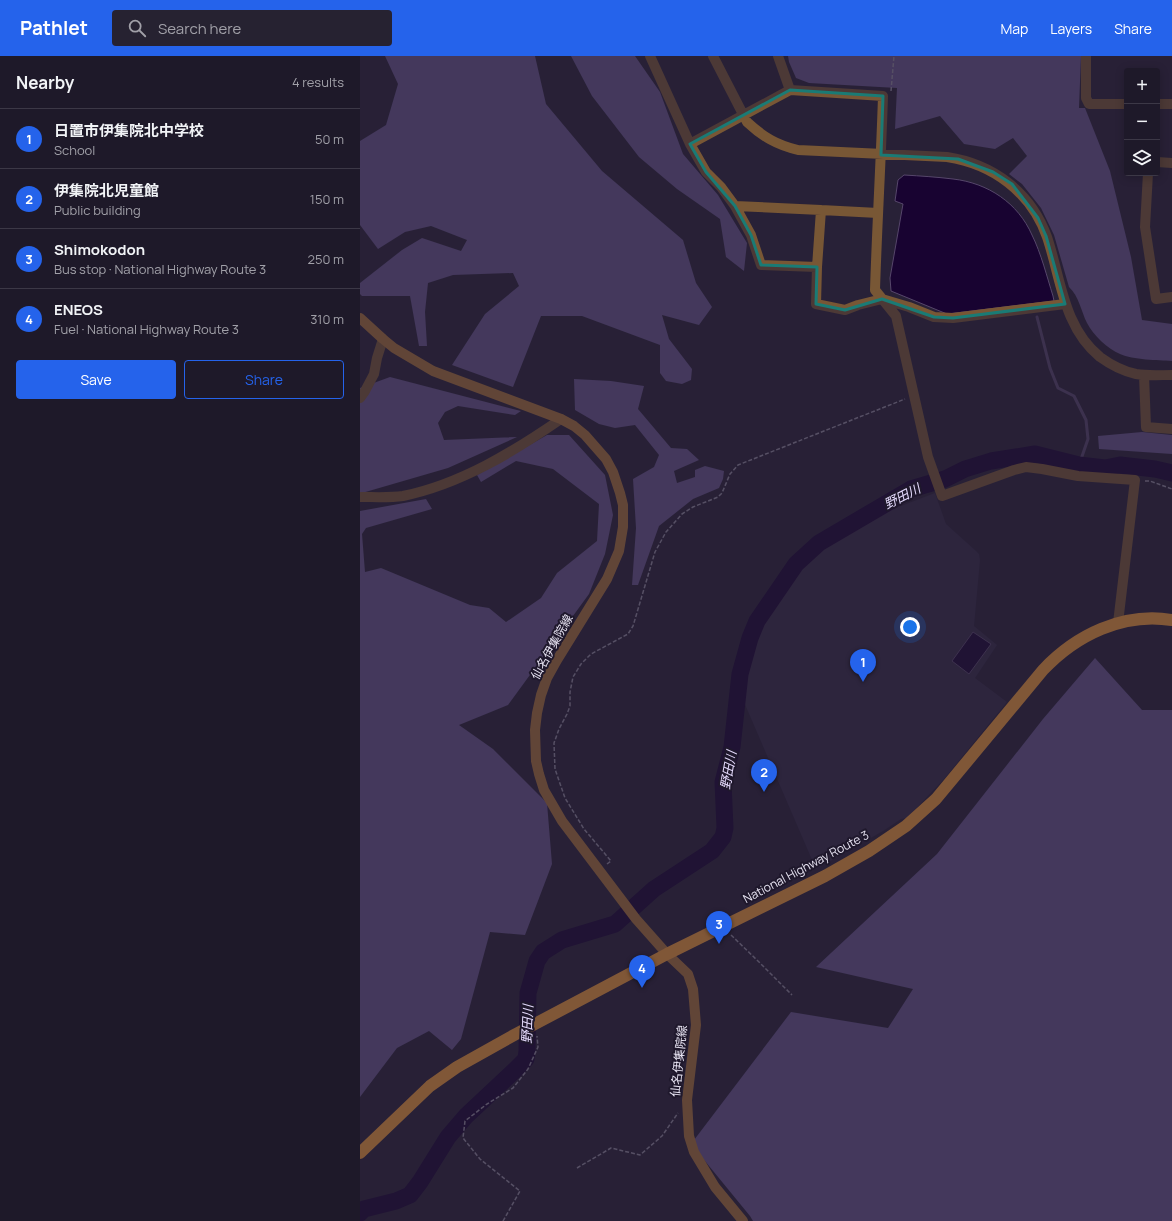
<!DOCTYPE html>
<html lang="en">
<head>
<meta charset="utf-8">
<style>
  :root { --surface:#1e1929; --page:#262231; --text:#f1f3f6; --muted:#a1a0a8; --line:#3c3846; --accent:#2563eb }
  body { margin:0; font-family:Manrope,"Noto Sans JP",sans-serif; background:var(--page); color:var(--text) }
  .controls { position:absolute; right:12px; top:12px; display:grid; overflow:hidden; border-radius:4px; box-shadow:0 2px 10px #0003 }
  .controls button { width:36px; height:36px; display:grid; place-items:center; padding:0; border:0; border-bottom:1px solid var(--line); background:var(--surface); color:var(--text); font:20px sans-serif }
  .you { position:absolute; left:550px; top:571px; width:14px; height:14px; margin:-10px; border:3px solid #fff; border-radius:50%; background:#1a73e8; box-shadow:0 0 0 6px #1a73e833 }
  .badge { display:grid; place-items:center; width:26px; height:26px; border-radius:50%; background:var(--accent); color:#fff; font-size:13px; font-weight:700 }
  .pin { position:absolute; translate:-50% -33px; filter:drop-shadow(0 1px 2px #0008) }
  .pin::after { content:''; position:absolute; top:21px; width:14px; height:12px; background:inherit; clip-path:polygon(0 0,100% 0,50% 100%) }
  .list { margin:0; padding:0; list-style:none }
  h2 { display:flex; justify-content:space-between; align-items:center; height:52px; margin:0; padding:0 16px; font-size:17px }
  h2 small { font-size:13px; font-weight:400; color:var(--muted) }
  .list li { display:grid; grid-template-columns:26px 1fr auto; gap:12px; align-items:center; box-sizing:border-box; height:60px; padding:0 16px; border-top:1px solid var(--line) }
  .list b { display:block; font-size:15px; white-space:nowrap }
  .list p { margin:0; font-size:13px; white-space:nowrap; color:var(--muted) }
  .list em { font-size:13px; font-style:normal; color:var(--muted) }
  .actions { display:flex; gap:8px; padding:12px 16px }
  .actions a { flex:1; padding:9px 0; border:1px solid var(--accent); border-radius:4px; text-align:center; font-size:14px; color:var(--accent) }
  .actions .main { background:var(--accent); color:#fff }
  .icon { flex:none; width:22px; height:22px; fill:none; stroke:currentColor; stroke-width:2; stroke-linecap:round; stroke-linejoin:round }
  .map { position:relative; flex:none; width:812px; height:1165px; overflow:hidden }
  header { display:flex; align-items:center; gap:24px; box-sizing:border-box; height:56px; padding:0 20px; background:var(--accent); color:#fff }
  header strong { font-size:19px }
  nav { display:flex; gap:22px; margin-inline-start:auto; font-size:14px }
  .search { width:280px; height:36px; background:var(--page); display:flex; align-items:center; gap:10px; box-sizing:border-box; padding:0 14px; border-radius:4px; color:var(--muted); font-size:15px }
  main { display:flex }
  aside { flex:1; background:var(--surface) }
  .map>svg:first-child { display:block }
  .built { fill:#342a46 }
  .forest { fill:#665489 }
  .water { fill:#180331; stroke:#56466b }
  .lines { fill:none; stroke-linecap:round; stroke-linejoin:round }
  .stream { stroke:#56466b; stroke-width:3 }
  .river { stroke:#180331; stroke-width:17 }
  .path { stroke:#8e889b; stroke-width:1.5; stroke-dasharray:4 2; stroke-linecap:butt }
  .street { stroke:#785735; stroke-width:10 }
  .secondary { stroke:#a77239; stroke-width:10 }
  .highway { stroke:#ec9939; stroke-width:12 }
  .marked { fill:none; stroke:#1a7b75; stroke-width:3; stroke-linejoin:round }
  .labels { text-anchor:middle; stroke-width:4; stroke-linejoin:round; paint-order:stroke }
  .street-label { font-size:12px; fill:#e6e2f1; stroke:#1f182c }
  .water-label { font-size:13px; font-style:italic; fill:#e5dbfd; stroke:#1f182c }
</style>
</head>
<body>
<header>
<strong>Pathlet</strong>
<div class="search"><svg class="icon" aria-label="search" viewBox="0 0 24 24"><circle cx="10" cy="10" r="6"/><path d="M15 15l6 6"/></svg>Search here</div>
<nav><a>Map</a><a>Layers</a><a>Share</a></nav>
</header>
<main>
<aside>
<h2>Nearby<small>4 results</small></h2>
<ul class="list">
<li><span class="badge">1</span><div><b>日置市伊集院北中学校</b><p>School</p></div><em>50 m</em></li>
<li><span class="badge">2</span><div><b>伊集院北児童館</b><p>Public building</p></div><em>150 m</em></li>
<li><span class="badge">3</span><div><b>Shimokodon</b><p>Bus stop · National Highway Route 3</p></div><em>250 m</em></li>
<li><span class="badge">4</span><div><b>ENEOS</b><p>Fuel · National Highway Route 3</p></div><em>310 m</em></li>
</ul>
<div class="actions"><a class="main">Save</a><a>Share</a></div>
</aside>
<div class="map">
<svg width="812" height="1165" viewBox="0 0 812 1165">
  <rect width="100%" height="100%" fill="#282137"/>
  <path class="built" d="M575,437L586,468L616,495L619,498L620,504L614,570L637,589L615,622L647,646L584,723L547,762L541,763L523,775L456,813L384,646L383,631L401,574L410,556L446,506L463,491L528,455Z"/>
  <path class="forest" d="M25,0H175L186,48L242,115L323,184L336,227L352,251L339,269L302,259L309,283L332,313L331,324L322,328L306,325L300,317V289L222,260H181L153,331L92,309L125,258L159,230L153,217L93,219L68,227L65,256L67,290H59L50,240H2L0,238V227L42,194L62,182L101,195L107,184L71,170L45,176L18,193L0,169V85L26,69L38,28Z
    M211,0H275L300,36L323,98L358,139L387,187L384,215L366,201L360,163L317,133L279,101L232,40Z
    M428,0H721L719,52H725L750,115L771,201L782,264L812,268V305C798,304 773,304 760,298C748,293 733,279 727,267C721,255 719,240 709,231L694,179L681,152L662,128L649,118L667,100L653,82L635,93L604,88L580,60L535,73L537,32L449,27L436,22L429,6Z
    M30,321L161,355L155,359L98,350L85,356L78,367L84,384L157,381L88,412L2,437L0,436V332Z
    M214,323L251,325L284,330L278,353L311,392L327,393L339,404L314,415L317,427L335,421V414L345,410L364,415L363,423L359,432L333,443L299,470L278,529H272L276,472L273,423L294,411L299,399L275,369L255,372L239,368L215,354Z
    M782,376L812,379V398L739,393L738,380Z
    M187,379H209L245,419L253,459L245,498L229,538L148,649L99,669L133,693L187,747L192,808L165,879L130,876L101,983L92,994L69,975L37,992L0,1041V455L66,443L72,453L6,472L2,478L5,516L21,512L110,549L129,552L146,566L181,542L197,517L237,485L239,448L193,413L156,405L121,426L117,419Z
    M735,602L782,654H812V1165H393L390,1160L331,1088L431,956L528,972L553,933L456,911L577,798L683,663Z"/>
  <path class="water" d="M544,119C561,120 577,121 593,123C628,127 658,147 672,179C681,197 687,221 693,240L694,245L587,258L531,235L530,222L543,148L535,145L538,124Z
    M613,576L631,588L609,618L592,605Z"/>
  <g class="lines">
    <path class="stream" d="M677,261L690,312L698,332L714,340L726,364L728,383L719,409"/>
    <path class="river" d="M0,1157L4,1153L36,1145L50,1139L60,1126L88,1081L106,1060L154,1015L166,1003L167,995L168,937L177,905L183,896L202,884L255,868L294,833L352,795L363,781L365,772L363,726L372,691L380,618L390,582L397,565L436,508L459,487L551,433L585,423L605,413L631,405L675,398L719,409L745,412L760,409L795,413L812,417"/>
    <path class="path" d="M531,35L534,0
      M785,425H790L812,433
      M247,808L251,805L224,773L205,742L195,713L194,687L199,673L207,658L210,650V636L213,621L221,608L231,598L268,578L273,570L295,496L306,476L322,458L333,451L358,441L362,437L370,418L378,409L545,343
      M371,879L399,906L432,939
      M217,1112L251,1092L280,1099L302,1080L318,1057
      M143,1165L160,1135L120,1103L103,1082L105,1065L127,1048L153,1032L168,1013L178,991L177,980"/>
    <path class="street" d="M290,0L330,88L346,116L361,131L375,150L391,179L401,209L457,211L456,248L485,254L498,249L522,243L549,251L574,261L593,262L705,248
      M353,0L387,66C403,81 417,89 438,94L587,101C633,108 671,136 687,181C701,222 703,271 740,301C751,309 762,315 776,318C787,320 800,319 812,319
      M726,0V42L729,48H767
      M430,34L523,40C521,105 517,169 515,234L536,260L568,401L582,440L654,414L666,411L682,413L718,420L775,424L758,567
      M797,48H812
      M330,88L430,34L418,0
      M797,106L812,107
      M788,117L785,171L796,243L812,241
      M375,150L461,154L518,157
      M457,211L461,154
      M784,319L786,371L812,373
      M0,342L5,335L14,318L17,302L23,283
      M0,441C14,441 29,442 43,440C101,428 153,396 201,363"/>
    <path class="secondary" d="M0,262L23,283L34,292L73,315L201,363L214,370L225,379L246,403L253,416L260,437L263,449V471L259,495L247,523L197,604L187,622L181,639L177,657L175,674L176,705L179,718L184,734L202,765L276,863L307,898L328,918L333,933L336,969L327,1044L329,1080L334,1096L355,1131L383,1165"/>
    <path class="highway" d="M0,1097L70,1030L97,1011L156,978L307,898L465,820L509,795L546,770L576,743L683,614C716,579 763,556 812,564"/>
  </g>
  <path d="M0 0H812V1165H0ZM430,34L523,40L521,99L598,103L633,116L652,128L678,162L686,180L705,248L593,262L574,261L522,243L485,254L456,248L457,211L401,209L391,179L375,150L346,116L330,88Z" fill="#282137" fill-opacity=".55" fill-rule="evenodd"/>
  <path class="marked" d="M430,34L523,40L521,99L598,103L633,116L652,128L678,162L686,180L705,248L593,262L574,261L522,243L485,254L456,248L457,211L401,209L391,179L375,150L346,116L330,88Z"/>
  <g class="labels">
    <g class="street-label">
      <text transform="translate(192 591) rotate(-61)" y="4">仙名伊集院線</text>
      <text transform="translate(446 811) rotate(-28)" y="4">National Highway Route 3</text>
      <text transform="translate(319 1005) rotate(-84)" y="4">仙名伊集院線</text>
    </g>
    <g class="water-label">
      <text transform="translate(542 440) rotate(-27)" y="5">野田川</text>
      <text transform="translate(368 714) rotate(-80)" y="5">野田川</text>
      <text transform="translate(167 968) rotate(-88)" y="5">野田川</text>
    </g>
  </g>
</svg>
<div class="controls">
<button>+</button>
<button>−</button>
<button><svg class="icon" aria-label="layers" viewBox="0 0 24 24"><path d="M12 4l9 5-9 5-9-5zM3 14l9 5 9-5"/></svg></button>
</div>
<div class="you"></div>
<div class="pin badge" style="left:503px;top:626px">1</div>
<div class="pin badge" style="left:404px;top:736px">2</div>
<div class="pin badge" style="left:359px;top:888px">3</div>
<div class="pin badge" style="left:282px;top:932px">4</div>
</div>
</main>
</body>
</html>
